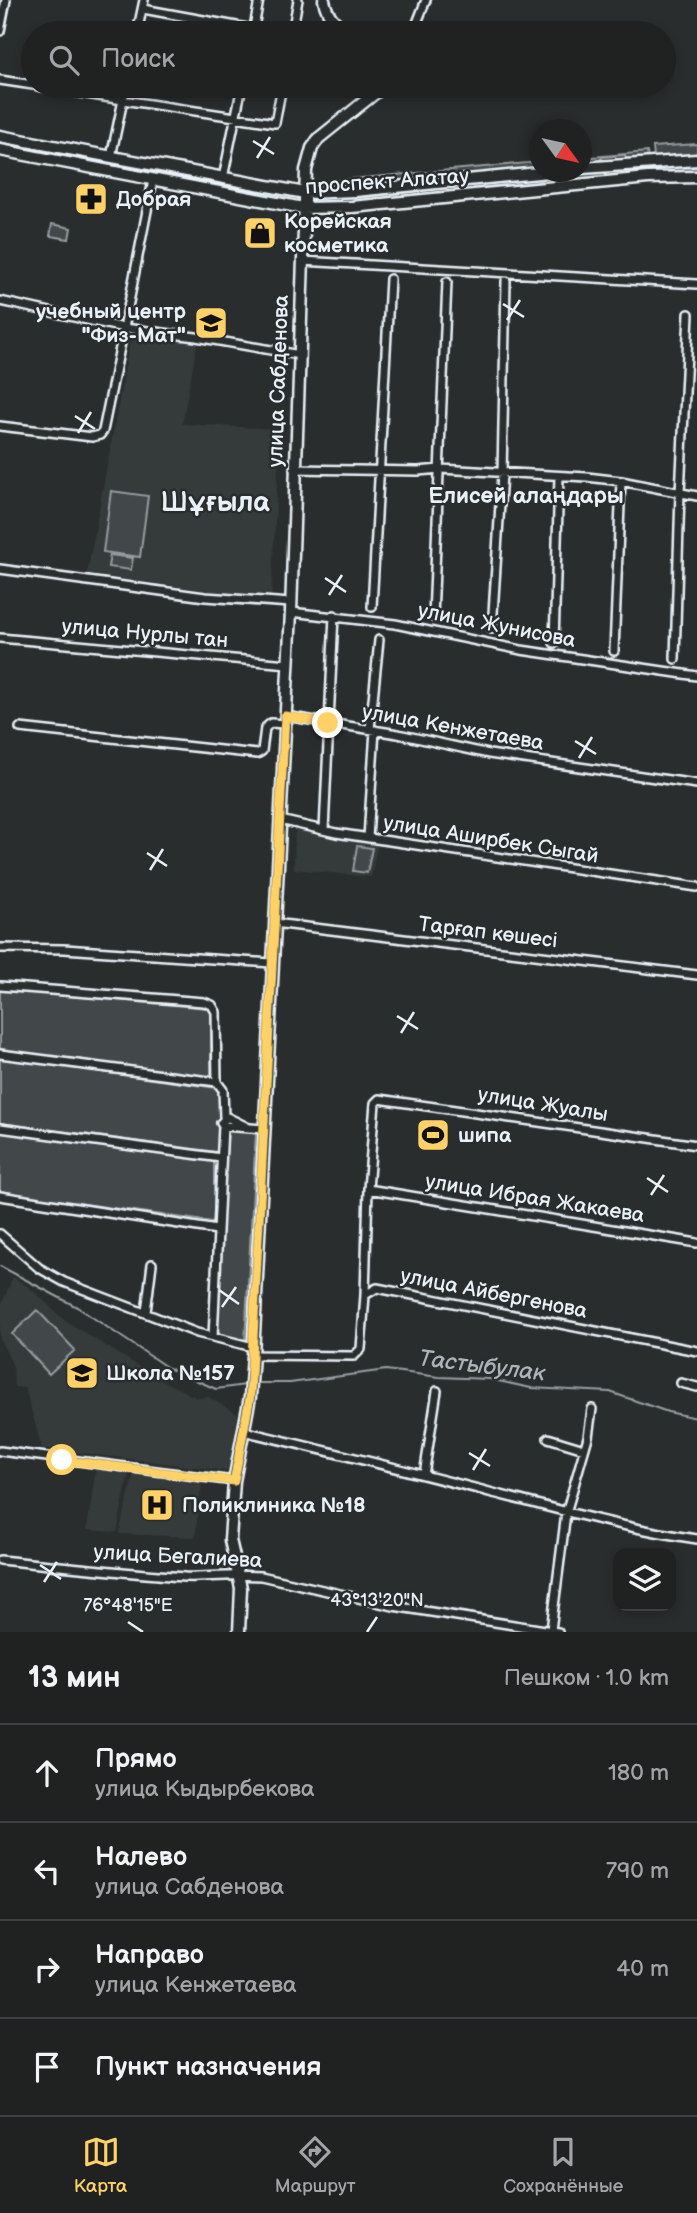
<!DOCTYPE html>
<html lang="ru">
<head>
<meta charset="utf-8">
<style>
  :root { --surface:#202222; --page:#282a2a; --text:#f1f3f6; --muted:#a2a4a5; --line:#3d3f40; --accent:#ffd166 }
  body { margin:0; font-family:"Balsamiq Sans",sans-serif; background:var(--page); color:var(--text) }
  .controls { position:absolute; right:21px; bottom:21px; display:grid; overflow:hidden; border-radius:14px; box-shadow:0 4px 10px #0003 }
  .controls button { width:63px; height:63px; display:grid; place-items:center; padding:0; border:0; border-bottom:2px solid var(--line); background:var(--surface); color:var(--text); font:35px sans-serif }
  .compass { position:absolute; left:529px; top:119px; width:63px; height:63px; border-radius:50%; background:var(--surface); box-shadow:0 4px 10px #0003; rotate:123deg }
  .stop { position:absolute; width:21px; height:21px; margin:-16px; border:5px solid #ffd166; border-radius:50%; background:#fff }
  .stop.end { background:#ffd166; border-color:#fff; box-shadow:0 2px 7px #0008 }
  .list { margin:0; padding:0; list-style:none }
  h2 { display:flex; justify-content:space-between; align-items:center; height:91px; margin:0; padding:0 28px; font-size:30px }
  h2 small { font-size:23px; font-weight:400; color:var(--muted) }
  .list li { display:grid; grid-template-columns:46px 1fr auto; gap:21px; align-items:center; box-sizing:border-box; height:98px; padding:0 28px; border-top:2px solid var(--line) }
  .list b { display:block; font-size:26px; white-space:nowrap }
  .list p { margin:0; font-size:23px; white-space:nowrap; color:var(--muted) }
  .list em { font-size:23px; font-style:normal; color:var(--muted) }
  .icon { flex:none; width:38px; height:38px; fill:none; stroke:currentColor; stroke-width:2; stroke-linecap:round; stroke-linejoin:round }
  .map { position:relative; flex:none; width:697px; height:1632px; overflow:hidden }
  .search { position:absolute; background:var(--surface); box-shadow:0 4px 10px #0003; left:21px; right:21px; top:21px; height:77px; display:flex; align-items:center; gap:18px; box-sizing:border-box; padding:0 24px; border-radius:38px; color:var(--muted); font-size:26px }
  .sheet { height:483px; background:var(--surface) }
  nav { display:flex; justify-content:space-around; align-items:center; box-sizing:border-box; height:98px; border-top:2px solid var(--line); background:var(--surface); font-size:19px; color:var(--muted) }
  nav a { display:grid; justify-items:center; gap:4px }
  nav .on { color:var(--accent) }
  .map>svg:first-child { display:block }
  .built { fill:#363a3b }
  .green { fill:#424648; stroke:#959ca0; stroke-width:2 }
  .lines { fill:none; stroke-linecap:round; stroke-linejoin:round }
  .stream { stroke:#989fa3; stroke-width:2 }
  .street-casing { stroke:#e8f1f8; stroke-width:12 }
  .secondary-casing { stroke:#e8f1f8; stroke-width:15 }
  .street { stroke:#2a2d2e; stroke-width:7 }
  .secondary { stroke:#2a2d2e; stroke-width:10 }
  .route { stroke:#ffd166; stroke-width:9 }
  .ticks { fill:none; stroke:#e8f1f8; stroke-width:2.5 }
  .labels { text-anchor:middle; stroke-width:5; stroke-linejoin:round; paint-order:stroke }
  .street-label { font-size:21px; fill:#e8f1f8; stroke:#2a2d2e }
  .poi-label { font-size:21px; font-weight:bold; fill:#e8f1f8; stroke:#2a2d2e; text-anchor:start }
  .neighbourhood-label { font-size:23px; font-weight:bold; fill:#e8f1f8; stroke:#2a2d2e }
  .water-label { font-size:23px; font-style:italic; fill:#acb3b9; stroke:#2a2d2e }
  .district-label { font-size:28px; font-weight:bold; fill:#e8f1f8; stroke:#2a2d2e }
  .ticks-label { font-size:18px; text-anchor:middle; fill:#e8f1f8; stroke:#2a2d2e; stroke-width:5; stroke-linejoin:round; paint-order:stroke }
</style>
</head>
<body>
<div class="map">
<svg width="697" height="1632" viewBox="0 0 697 1632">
  <rect width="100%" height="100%" fill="#2a2d2e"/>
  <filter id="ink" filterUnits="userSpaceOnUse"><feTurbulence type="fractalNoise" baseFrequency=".0143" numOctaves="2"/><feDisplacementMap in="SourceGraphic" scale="14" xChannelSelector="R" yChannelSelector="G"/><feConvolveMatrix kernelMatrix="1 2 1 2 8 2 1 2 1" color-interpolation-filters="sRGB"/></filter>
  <g filter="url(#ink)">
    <path class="built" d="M132,331L197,344L182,424L280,429L271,599L87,574Z
      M295,829L378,843L371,877L294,869Z
      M13,1277L30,1288L64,1320L159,1379L197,1398L208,1397L238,1414L228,1471L42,1448L25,1388L14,1387L13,1366L0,1339V1308Z
      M96,1467L129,1472L117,1532L87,1530Z
      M134,1473L202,1484L195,1537L119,1534Z"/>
    <path class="green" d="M0,139L148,168L146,175L0,147Z
      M697,144V157L654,158L653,147Z
      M647,152L648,160L626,159L625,155L604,157L595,162L582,164V158Z
      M539,162V168L349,187L318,188V182Z
      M697,168V173L474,192V188L536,182L554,176L651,169Z
      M161,170L290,194V202L157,176L158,171Z
      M462,186L463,190L461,192L359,203L317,204L318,197L360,198Z
      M52,224L71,228L69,239L50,236Z
      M111,491L148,496L140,557L103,552Z
      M110,555L133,558L131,570L108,567Z
      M357,846L372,848L367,873L353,871Z
      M0,990L208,1008L211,1013V1077L0,1050Z
      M0,1058L217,1088L220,1092L218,1149L217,1152L209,1151L0,1123Z
      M229,1130L256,1132L245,1342L223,1336L216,1330L226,1134Z
      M0,1132L214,1161V1220L212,1222L0,1192Z
      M37,1310L75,1350L49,1374L12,1334Z"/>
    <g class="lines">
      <path class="stream" d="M0,1266L77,1307L168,1368L216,1389L245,1385
        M257,1383H290L386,1370L439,1377L489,1379L531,1388L610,1392L668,1412L697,1418"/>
      <defs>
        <path id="street" d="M143,9L253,29
          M0,31L6,0
          M137,33L144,0
          M253,33L259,0
          M292,33L298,0
          M413,33L426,0
          M0,80L33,85
          M37,86L123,100L111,157
          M126,86L123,100L275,123L282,86
          M223,178L242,86
          M153,180L124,328L196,337L300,355
          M302,261L697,284
          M0,301L124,328L103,431L100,435L92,437L0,426
          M294,469L418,471L440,469L587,477L621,481L697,496
          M0,569L205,597L291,603
          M372,607L390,279
          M291,612L395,624L521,650L697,676
          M433,617L447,282
          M492,629L502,473L506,281
          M0,638L288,664
          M554,643L559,476
          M614,651L621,481
          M675,659L680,493L689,314
          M285,716L398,734L489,754L697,784
          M20,728L257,754L262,751L265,728L271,723L285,724
          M370,729L379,640
          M280,820L336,833L697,887
          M324,830L334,615
          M368,838L375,730
          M274,923L697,975
          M0,948L64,949L272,963
          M0,986L204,1002L212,1005L216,1012L217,1082L223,1090L224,1117
          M0,1054L217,1082
          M223,1126L265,1129
          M0,1128L221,1158
          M368,1189L697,1243
          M0,1196L217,1230
          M0,1234L39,1268L64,1282L197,1333L253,1347
          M365,1295L368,1189L375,1103L379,1099L697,1145
          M146,1312L152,1264
          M213,1337L223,1126L221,1123L227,1117L249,1128
          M253,1355L354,1356L361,1349L365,1295L377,1288L697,1351
          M681,1383L697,1387
          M243,1431C327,1451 410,1471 493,1493C561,1510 627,1529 697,1539
          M548,1438L584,1449
          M0,1451L234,1481
          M424,1475L437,1391
          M0,1560C61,1566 123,1573 185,1577C210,1578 235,1574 261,1576L393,1606L558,1632
          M551,1630L566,1513L588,1437L592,1409"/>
        <path id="secondary" d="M324,0C327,17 337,26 353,33
          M0,136L305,193L355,191L549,172
          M0,150L303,208L352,207L648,178L697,177
          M582,168L697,160
          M239,1632L241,1588L230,1540L234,1481L250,1397L253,1355L291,612L306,170L312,148L319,138L384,86"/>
      </defs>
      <use href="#street" class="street-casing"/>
      <use href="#secondary" class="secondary-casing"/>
      <use href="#street" class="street"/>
      <use href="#secondary" class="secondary"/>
    </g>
  </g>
  <g class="lines" filter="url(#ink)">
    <path class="route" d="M62,1460L234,1481L250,1397L285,716L328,723"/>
  </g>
  <path class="ticks" d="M253,141L274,154M257,158L270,137M503,304L524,317M507,320L520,300M75,416L95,429M78,433L91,412M325,578L346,592M329,595L342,575M575,741L596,754M579,758L592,737M147,853L167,866M150,870L163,849M397,1016L418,1029M401,1033L414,1012M647,1178L668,1192M651,1195L664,1175M219,1290L239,1304M222,1307L236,1287M469,1453L490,1466M473,1470L486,1449M40,1565L61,1579M44,1582L57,1562M128,1622L143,1632M367,1632L377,1617"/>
  <defs>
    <symbol id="pharmacy-square" viewBox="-11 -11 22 22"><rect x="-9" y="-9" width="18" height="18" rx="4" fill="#ffd166" stroke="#2a2d2e"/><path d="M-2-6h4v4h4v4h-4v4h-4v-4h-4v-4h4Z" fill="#111"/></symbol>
    <symbol id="shop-square" viewBox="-11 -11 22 22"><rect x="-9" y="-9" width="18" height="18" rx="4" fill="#ffd166" stroke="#2a2d2e"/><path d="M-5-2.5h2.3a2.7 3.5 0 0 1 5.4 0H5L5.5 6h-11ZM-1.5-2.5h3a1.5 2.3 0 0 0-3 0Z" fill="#111"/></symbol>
    <symbol id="school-square" viewBox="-11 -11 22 22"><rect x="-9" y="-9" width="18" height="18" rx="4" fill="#ffd166" stroke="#2a2d2e"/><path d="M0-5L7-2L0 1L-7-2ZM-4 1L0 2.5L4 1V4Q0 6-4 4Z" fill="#111"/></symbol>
    <symbol id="stadium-square" viewBox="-11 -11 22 22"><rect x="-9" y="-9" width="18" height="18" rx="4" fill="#ffd166" stroke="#2a2d2e"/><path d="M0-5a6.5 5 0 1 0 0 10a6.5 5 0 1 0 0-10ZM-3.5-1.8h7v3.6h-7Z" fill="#111"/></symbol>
    <symbol id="hospital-square" viewBox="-11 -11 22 22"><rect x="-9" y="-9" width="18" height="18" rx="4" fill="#ffd166" stroke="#2a2d2e"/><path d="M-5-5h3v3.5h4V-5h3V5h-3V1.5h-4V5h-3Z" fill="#111"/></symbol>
  </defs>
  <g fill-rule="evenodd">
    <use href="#pharmacy-square" x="72" y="180" width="38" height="38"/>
    <use href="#shop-square" x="241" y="214" width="38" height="38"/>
    <use href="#school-square" x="192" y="304" width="38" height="38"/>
    <use href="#stadium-square" x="414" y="1116" width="38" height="38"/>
    <use href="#school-square" x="63" y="1354" width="38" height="38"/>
    <use href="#hospital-square" x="138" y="1486" width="38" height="38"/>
  </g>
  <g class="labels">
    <g class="street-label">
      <text transform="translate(387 181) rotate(-4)" y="7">проспект Алатау</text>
      <text transform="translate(278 381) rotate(-88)" y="7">улица Сабденова</text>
      <text transform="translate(497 625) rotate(11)" y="7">улица Жунисова</text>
      <text transform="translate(145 633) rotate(5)" y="7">улица Нурлы тан</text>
      <text transform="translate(453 727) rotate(10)" y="7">улица Кенжетаева</text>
      <text transform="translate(491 839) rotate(9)" y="7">улица Аширбек Сыгай</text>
      <text transform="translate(488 932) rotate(7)" y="7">Тарғап көшесі</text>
      <text transform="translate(543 1104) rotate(9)" y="7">улица Жуалы</text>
      <text transform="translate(535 1198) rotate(9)" y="7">улица Ибрая Жакаева</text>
      <text transform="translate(494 1293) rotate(11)" y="7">улица Айбергенова</text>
      <text transform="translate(178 1556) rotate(3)" y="7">улица Бегалиева</text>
    </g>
    <g class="poi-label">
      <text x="116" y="206">Добрая</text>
      <text x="284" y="228">Корейская<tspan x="284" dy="24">косметика</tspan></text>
      <text x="186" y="318" text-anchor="end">учебный центр<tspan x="186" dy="24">"Физ-Мат"</tspan></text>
      <text x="458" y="1142">шипа</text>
      <text x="106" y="1380">Школа №157</text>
      <text x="182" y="1512">Поликлиника №18</text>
    </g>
    <g class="neighbourhood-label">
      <text x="526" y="503">Елисей алаңдары</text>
    </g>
    <g class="water-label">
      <text transform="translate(482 1365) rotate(7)" y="8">Тастыбулак</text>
    </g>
    <g class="district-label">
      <text x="215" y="511">Шұғыла</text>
    </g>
  </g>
  <g class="ticks-label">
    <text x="377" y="1606">43°13'20"N</text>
    <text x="128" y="1611">76°48'15"E</text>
  </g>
</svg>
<div class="controls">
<button><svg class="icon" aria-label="layers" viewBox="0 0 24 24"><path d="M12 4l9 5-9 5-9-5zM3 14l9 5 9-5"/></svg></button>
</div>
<svg class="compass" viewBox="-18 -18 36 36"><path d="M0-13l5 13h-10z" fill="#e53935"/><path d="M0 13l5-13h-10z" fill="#a2a4a5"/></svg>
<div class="stop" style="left:62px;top:1460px"></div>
<div class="stop end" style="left:328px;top:723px"></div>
<div class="search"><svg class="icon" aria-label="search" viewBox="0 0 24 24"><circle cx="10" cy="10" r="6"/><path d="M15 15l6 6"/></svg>Поиск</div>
</div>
<section class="sheet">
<h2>13 мин<small>Пешком · 1.0 km</small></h2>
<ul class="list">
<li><svg class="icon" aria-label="ahead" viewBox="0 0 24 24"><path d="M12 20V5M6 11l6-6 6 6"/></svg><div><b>Прямо</b><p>улица Кыдырбекова</p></div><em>180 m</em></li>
<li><svg class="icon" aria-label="left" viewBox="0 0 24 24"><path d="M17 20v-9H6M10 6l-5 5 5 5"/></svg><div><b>Налево</b><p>улица Сабденова</p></div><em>790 m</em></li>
<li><svg class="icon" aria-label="right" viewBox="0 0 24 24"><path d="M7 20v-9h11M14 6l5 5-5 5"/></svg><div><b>Направо</b><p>улица Кенжетаева</p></div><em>40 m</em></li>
<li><svg class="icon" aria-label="arrive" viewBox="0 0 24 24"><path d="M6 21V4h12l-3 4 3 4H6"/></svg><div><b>Пункт назначения</b></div></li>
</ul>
</section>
<nav>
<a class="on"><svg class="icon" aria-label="map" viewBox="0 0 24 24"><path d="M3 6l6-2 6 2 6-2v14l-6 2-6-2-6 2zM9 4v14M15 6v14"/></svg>Карта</a>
<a><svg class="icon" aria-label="directions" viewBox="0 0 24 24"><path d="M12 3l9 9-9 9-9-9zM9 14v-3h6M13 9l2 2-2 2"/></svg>Маршрут</a>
<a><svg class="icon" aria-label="saved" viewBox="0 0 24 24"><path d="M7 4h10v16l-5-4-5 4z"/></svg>Сохранённые</a>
</nav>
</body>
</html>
